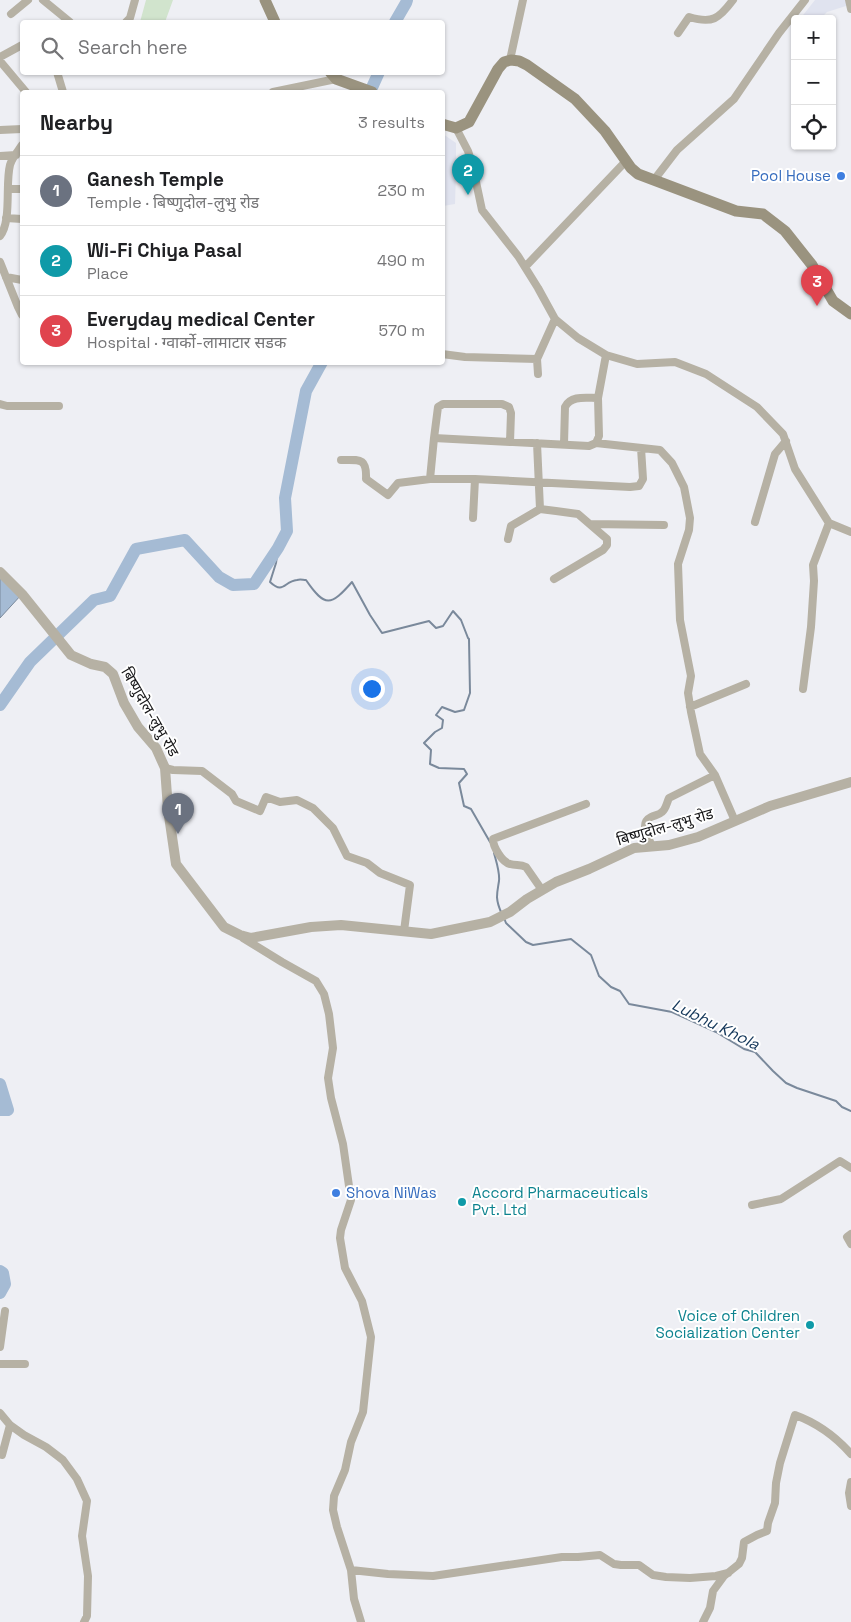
<!DOCTYPE html>
<html lang="en">
<head>
<meta charset="utf-8">
<style>
  :root { --surface:#fff; --page:#f2f2f2; --text:#202124; --muted:#757577; --line:#e0e0e0; --accent:#db2777 }
  body { margin:0; font-family:"Space Grotesk","Noto Sans Devanagari",sans-serif; background:var(--page); color:var(--text) }
  .controls { position:absolute; right:15px; top:15px; display:grid; overflow:hidden; border-radius:5px; box-shadow:0 1px 4px #0004 }
  .controls button { width:45px; height:45px; display:grid; place-items:center; padding:0; border:0; border-bottom:1px solid var(--line); background:var(--surface); color:var(--text); font:25px sans-serif }
  .you { position:absolute; left:371px; top:688px; width:18px; height:18px; margin:-12px; border:4px solid #fff; border-radius:50%; background:#1a73e8; box-shadow:0 0 0 8px #1a73e833 }
  .badge { display:grid; place-items:center; width:32px; height:32px; border-radius:50%; background:var(--accent); color:#fff; font-size:16px; font-weight:700 }
  .pin { position:absolute; translate:-50% -41px; filter:drop-shadow(0 1px 2px #0008) }
  .pin::after { content:''; position:absolute; top:26px; width:18px; height:15px; background:inherit; clip-path:polygon(0 0,100% 0,50% 100%) }
  .list { margin:0; padding:0; list-style:none }
  h2 { display:flex; justify-content:space-between; align-items:center; height:65px; margin:0; padding:0 20px; font-size:21px }
  h2 small { font-size:16px; font-weight:400; color:var(--muted) }
  .list li { display:grid; grid-template-columns:32px 1fr auto; gap:15px; align-items:center; box-sizing:border-box; height:70px; padding:0 20px; border-top:1px solid var(--line) }
  .list b { display:block; font-size:19px; white-space:nowrap }
  .list p { margin:0; font-size:16px; white-space:nowrap; color:var(--muted) }
  .list em { font-size:16px; font-style:normal; color:var(--muted) }
  .icon { flex:none; width:28px; height:28px; fill:none; stroke:currentColor; stroke-width:2; stroke-linecap:round; stroke-linejoin:round }
  .map { position:relative; flex:none; width:851px; height:1622px; overflow:hidden }
  .search { position:absolute; background:var(--surface); box-shadow:0 1px 4px #0004; left:20px; top:20px; width:425px; height:55px; display:flex; align-items:center; gap:12px; box-sizing:border-box; padding:0 18px; border-radius:5px; color:var(--muted); font-size:19px }
  .panel { position:absolute; background:var(--surface); box-shadow:0 1px 4px #0004; left:20px; top:90px; width:425px; height:275px; border-radius:5px }
  .map>svg:first-child { display:block }
  .built { fill:#e0e3ef }
  .green { fill:#d1e4cd }
  .water { fill:#a5bbd4; stroke:#7a899b }
  .lines { fill:none; stroke-linecap:round; stroke-linejoin:round }
  .stream { stroke:#7a899b; stroke-width:2 }
  .river { stroke:#a5bbd4; stroke-width:12 }
  .minor { stroke:#b6b1a4; stroke-width:8 }
  .tertiary { stroke:#b6b1a4; stroke-width:10 }
  .secondary { stroke:#9a937f; stroke-width:11 }
  .shop-dot { fill:#3f7fe0; stroke:#fff; stroke-width:2 }
  .culture-dot { fill:#0f9aa8; stroke:#fff; stroke-width:2 }
  .labels { text-anchor:middle; stroke-width:4; stroke-linejoin:round; paint-order:stroke }
  .shop-label { font-size:15px; fill:#366cbe; stroke:#fff; text-anchor:end }
  .street-label { font-size:15px; fill:#141416; stroke:#fff }
  .culture-label { font-size:15px; fill:#0d838f; stroke:#fff; text-anchor:start }
  .water-label { font-size:16px; font-style:italic; fill:#14375a; stroke:#fff }
</style>
</head>
<body>
<div class="map">
<svg width="851" height="1622" viewBox="0 0 851 1622">
  <rect width="100%" height="100%" fill="#eeeff4"/>
  <path class="built" d="M815,0H846V6L827,12L820,19H800Z
    M443,134L456,143V172L455,204L443,206Z"/>
  <path class="green" d="M146,0H173L165,22L151,21L150,22H140Z"/>
  <path class="water" d="M0,572L22,594L0,618Z"/>
  <g class="lines">
    <path class="stream" d="M278,548L276,563L270,582C284,595 284,581 297,580C300,579 303,580 306,580C325,608 331,606 352,582L370,615L382,633L429,621L436,628L443,626L453,611L461,620L468,638L469,639L470,693L464,710L455,712L442,707L436,715L443,720L442,728L435,732L424,743L431,750L430,764L439,768L464,769L467,774L459,783L464,806L471,809L490,842
      M494,853C496,861 500,872 499,881C497,894 495,898 501,912
      M504,918L506,923L526,942L533,945L571,939L591,955L599,976L611,987L620,991L629,1004L672,1012L716,1032L744,1049L755,1052L773,1071L786,1083L797,1088L836,1101L842,1107L851,1111"/>
    <path class="river" d="M395,22L406,3L407,0
      M370,92L379,72
      M0,705L30,662L94,600L110,596L136,549L185,540L219,577L233,585L254,584L278,548L287,531L285,498L306,391L322,362
      M0,1084L8,1110H0
      M0,1271L3,1273L5,1284L0,1293"/>
    <path class="minor" d="M43,0L70,22
      M849,0L851,9
      M11,14L28,0
      M126,22L130,18L135,0
      M678,33L689,17C712,24 719,19 733,0
      M22,45L0,57V61L26,92
      M510,60L523,0
      M57,72L63,92
      M273,92L336,79
      M456,128L468,151L472,163L482,210L518,256L538,288L555,319L578,338L606,355L637,364L675,362L706,374L757,407L783,434L795,469L829,523L851,532
      M0,130L22,129
      M0,156L16,155
      M654,180L677,150L734,99L779,33L805,0
      M8,189H22
      M6,218L22,219
      M0,236C12,221 5,184 10,165C12,158 18,151 22,145
      M0,262L18,307L22,315
      M525,267L626,161
      M6,277L22,280
      M442,354L465,357L537,359
      M538,374L537,359L555,319
      M0,404L7,406H59
      M434,438L438,407L443,404H502L509,407L511,413L510,442
      M537,443L540,509
      M596,443L660,450L672,463L684,487L690,518L689,530L678,564L680,620L691,676L688,693L691,712L700,754L715,775L735,821
      M564,444L565,407C571,395 586,398 598,398
      M341,460C359,460 367,457 366,479L388,495L398,483L430,479
      M475,479L630,487L639,486L643,479L641,448
      M473,518L475,479H430L434,438L589,446L596,443L599,436L598,398L606,355
      M755,522L775,454L786,441
      M590,524L664,525
      M508,539L511,526L540,509L556,511L578,514L607,539V545L603,550L554,579
      M803,689L811,627L814,581L813,565L829,523
      M690,707L746,684
      M165,768L173,770L202,771L232,794L236,801L260,811L266,797L280,802L297,800L313,808L333,828L347,856L367,863L380,873L410,885L404,931
      M652,846C648,837 639,823 651,817C655,815 659,815 662,812C666,809 667,802 669,798L715,775
      M542,890L526,867C520,864 516,866 510,864C502,862 493,847 493,839L586,804
      M243,938L282,962L316,981L324,994L329,1014L333,1048L328,1078L331,1098L343,1144L351,1200L341,1230L340,1238L345,1268L362,1301L371,1337L363,1412L351,1442L345,1470L334,1496L333,1510L337,1527L351,1570L354,1599L361,1622
      M752,1205L781,1199L840,1161L851,1168
      M851,1234L847,1237L851,1244
      M0,1347L5,1311
      M0,1364H25
      M0,1413L10,1425L24,1435L46,1447L63,1460L77,1479L87,1501L82,1536L88,1576L87,1616L84,1622
      M2,1455L10,1425
      M851,1482L849,1493L851,1506
      M351,1570L388,1574L433,1576L562,1557H578L600,1555L614,1564L621,1565H639L653,1575L666,1577L690,1578L716,1576L728,1573
      M703,1622L710,1608L713,1591L724,1576L739,1564L742,1558L744,1542L757,1535L767,1531L768,1523L775,1503L776,1483L780,1463L795,1415C817,1423 836,1437 851,1454"/>
    <path class="tertiary" d="M0,572L22,594L71,655L91,664L105,667L113,674L124,703L138,727L156,748L165,768L168,809L176,864L224,927L240,935L251,938L311,927L341,925L431,934L490,922L510,912L527,899L556,882L589,869L634,848L669,845L698,837L770,806L851,782"/>
    <path class="secondary" d="M265,0L275,22
      M330,72L336,79L372,92
      M442,124L456,128L469,122L498,69L504,62L511,60L519,61L527,65L575,99L605,131L631,168L638,174L736,211L763,214L785,231L812,265L833,301L851,314"/>
  </g>
  <g class="shop-dot">
    <circle cx="841" cy="176" r="5"/>
    <circle cx="336" cy="1193" r="5"/>
  </g>
  <g class="culture-dot">
    <circle cx="462" cy="1202" r="5"/>
    <circle cx="810" cy="1325" r="5"/>
  </g>
  <g class="labels">
    <g class="shop-label">
      <text x="831" y="181">Pool House</text>
      <text x="346" y="1198" text-anchor="start">Shova NiWas</text>
    </g>
    <g class="street-label">
      <text transform="translate(150 712) rotate(60)" y="5">बिष्णुदोल-लुभु रोड</text>
      <text transform="translate(665 827) rotate(-16)" y="5">बिष्णुदोल-लुभु रोड</text>
    </g>
    <g class="culture-label">
      <text x="472" y="1198">Accord Pharmaceuticals<tspan x="472" dy="17">Pvt. Ltd</tspan></text>
      <text x="800" y="1321" text-anchor="end">Voice of Children<tspan x="800" dy="17">Socialization Center</tspan></text>
    </g>
    <g class="water-label">
      <text transform="translate(716 1024) rotate(26)" y="6">Lubhu Khola</text>
    </g>
  </g>
</svg>
<div class="controls">
<button>+</button>
<button>−</button>
<button><svg class="icon" aria-label="locate" viewBox="0 0 24 24"><circle cx="12" cy="12" r="6"/><path d="M12 2v4M12 18v4M2 12h4M18 12h4"/></svg></button>
</div>
<div class="you"></div>
<div class="pin badge" style="left:178px;top:834px;background:#6b7280">1</div>
<div class="pin badge" style="left:468px;top:195px;background:#0f9aa8">2</div>
<div class="pin badge" style="left:817px;top:306px;background:#e0444e">3</div>
<div class="search"><svg class="icon" aria-label="search" viewBox="0 0 24 24"><circle cx="10" cy="10" r="6"/><path d="M15 15l6 6"/></svg>Search here</div>
<section class="panel">
<h2>Nearby<small>3 results</small></h2>
<ul class="list">
<li><span class="badge" style="background:#6b7280">1</span><div><b>Ganesh Temple</b><p>Temple · बिष्णुदोल-लुभु रोड</p></div><em>230 m</em></li>
<li><span class="badge" style="background:#0f9aa8">2</span><div><b>Wi-Fi Chiya Pasal</b><p>Place</p></div><em>490 m</em></li>
<li><span class="badge" style="background:#e0444e">3</span><div><b>Everyday medical Center</b><p>Hospital · ग्वार्को-लामाटार सडक</p></div><em>570 m</em></li>
</ul>
</section>
</div>
</body>
</html>
